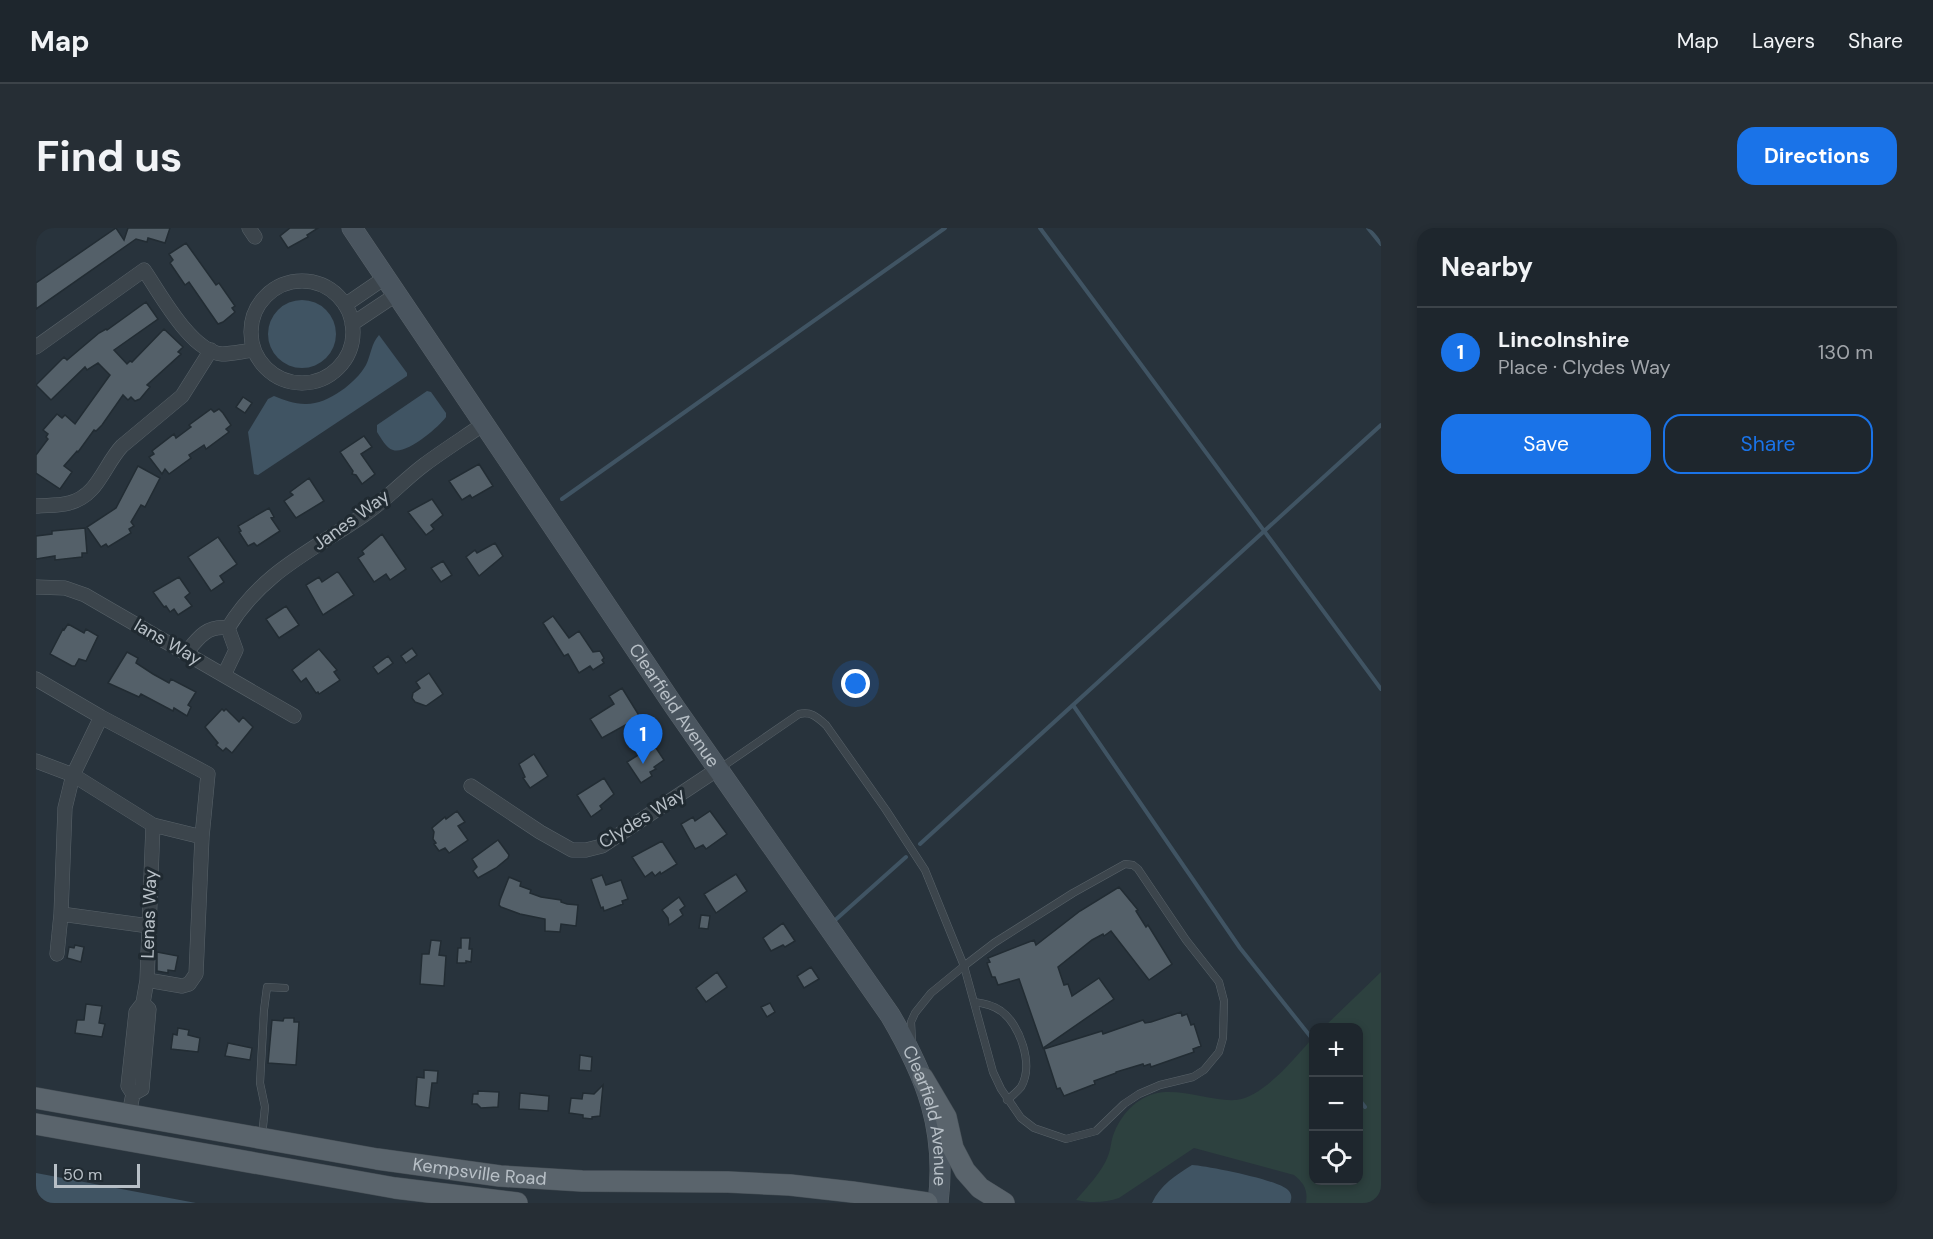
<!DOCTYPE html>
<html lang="en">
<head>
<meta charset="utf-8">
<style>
  :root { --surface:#1e262d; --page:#262e35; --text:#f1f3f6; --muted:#a1a5aa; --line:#3c4349; --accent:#1a73e8 }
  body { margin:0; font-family:"DM Sans",sans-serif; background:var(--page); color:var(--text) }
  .controls { position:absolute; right:18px; bottom:18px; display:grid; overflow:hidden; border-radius:12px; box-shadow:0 3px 9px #0003 }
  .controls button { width:54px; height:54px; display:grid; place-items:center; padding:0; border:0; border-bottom:2px solid var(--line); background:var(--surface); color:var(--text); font:30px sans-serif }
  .scale { position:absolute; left:18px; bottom:15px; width:86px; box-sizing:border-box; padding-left:6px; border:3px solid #b8c0c7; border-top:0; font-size:16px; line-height:21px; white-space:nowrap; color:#b8c0c7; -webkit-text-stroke:4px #202a31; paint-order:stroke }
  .you { position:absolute; left:820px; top:456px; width:21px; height:21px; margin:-15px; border:4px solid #fff; border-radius:50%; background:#1a73e8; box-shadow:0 0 0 9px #1a73e833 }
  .badge { display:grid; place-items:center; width:39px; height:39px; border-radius:50%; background:var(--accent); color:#fff; font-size:20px; font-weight:700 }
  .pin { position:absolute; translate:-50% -50px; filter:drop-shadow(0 2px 3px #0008) }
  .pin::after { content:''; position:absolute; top:32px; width:21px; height:18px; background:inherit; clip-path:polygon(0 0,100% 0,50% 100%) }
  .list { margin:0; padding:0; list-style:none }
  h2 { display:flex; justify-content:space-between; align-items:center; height:78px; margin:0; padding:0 24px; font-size:26px }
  h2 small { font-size:20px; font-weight:400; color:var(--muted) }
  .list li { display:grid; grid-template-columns:39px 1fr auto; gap:18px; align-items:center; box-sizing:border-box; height:90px; padding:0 24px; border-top:2px solid var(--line) }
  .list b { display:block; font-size:22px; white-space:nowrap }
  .list p { margin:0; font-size:20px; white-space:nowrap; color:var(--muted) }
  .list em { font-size:20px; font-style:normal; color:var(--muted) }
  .actions { display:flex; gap:12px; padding:18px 24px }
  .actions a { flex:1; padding:14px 0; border:2px solid var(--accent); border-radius:18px; text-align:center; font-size:21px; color:var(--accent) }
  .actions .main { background:var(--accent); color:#fff }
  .icon { flex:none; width:33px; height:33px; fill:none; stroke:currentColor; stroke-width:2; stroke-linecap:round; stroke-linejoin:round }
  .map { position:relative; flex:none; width:1345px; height:975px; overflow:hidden; border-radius:18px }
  header { display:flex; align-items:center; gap:36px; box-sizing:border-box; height:84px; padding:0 30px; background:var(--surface); border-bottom:2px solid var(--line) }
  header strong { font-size:28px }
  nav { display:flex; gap:33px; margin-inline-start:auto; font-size:21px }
  .intro { display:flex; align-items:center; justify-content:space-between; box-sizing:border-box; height:144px; padding:0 36px }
  h1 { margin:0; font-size:42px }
  .button { padding:15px 27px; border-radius:18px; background:var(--accent); color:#fff; font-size:21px; font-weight:700 }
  main { display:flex; gap:36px; padding:0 36px }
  aside { flex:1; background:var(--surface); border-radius:18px; box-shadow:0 3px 9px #0003 }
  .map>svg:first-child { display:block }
  .green { fill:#2d413f }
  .water { fill:#405463 }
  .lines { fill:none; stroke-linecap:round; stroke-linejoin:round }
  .stream { stroke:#405463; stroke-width:4 }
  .building { fill:#546069; stroke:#222c33; stroke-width:1.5 }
  .lane-casing { stroke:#59636a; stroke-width:8 }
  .street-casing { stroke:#59636a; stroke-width:15 }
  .secondary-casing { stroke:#59636a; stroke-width:21 }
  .primary-casing { stroke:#454e55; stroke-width:22 }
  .lane { stroke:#3c454c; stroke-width:7 }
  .street { stroke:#3c454c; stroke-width:14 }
  .secondary { stroke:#4a555f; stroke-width:20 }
  .primary { stroke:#5a646c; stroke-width:21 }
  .labels { text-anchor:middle; stroke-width:6; stroke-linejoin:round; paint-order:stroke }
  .street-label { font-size:18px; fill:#b8c0c7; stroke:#202a31 }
</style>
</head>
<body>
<header>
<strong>Map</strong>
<nav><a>Map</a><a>Layers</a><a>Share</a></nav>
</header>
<div class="intro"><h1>Find us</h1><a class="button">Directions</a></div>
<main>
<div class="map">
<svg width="1345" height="975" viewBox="0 0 1345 975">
  <rect width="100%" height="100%" fill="#28333c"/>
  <path class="green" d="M1345,744V975H1270C1272,962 1268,955 1258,947L1158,920L1083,970C1070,975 1052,975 1040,972C1051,959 1066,944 1072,928C1075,921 1075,912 1078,905C1083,892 1093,878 1106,871C1134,854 1170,874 1200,872C1228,869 1259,829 1277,810L1278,952H1322V800L1288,799Z"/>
  <path class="water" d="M232 106a34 34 0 1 1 68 0a34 34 0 1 1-68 0Z
    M343,107L371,145V148L222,247L218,246L212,204L232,171L238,168C248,172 258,176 269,176C291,177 320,155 330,137C335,127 335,116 343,107Z
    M391,163L395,164L410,185V189C403,199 370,227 357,222C350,220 345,210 341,204V197Z
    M1156,937C1172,938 1243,952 1252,962C1256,966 1256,970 1254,975H1116C1124,957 1140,947 1156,937Z
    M0,945L160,975H0Z"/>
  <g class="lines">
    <path class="stream" d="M1004,0L1345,461
      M1332,0L1345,16
      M526,271L909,0
      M1037,477L1204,720L1278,813
      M884,616L1345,197
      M797,694L870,629
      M1322,870L1329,879"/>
  </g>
  <path class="building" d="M80,0L88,12L92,0H134L129,15L112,10L111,14L100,11L0,81V55Z
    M254,0H282L271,7L272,9L252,20L244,8Z
    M150,15L180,57L183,55L199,78L196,80L199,84L187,94L182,96L153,54L149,57L134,35L137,32L133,26Z
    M110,74L122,91L78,122L91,136L94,133L96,134L128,101L147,119L142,124L145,126L111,157L114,159L104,171L99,173L95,169L92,172L87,167L66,197L60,203L58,202L42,224L41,223L28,238L36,244L24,261L0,245V227L12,211L10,209L12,206L7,202L21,186L26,190L29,187L39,196L74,147L62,135L51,142L49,139L15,172L0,157L28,129L31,132L63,105L70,101L71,102Z
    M207,169L216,175L209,185L200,179Z
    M175,181L178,184L183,181L187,185L195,197L190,201L193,204L170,221L168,217L153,227L155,230L133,246L129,241L126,246L113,229L118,226L116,223L138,206L140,210L155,199L153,197Z
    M328,208L336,219L325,226L339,246L326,256L320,247L316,246L317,243L304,224Z
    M443,236L457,258L436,270L434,267L426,272L413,253Z
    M102,238L124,250L109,279L105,277L95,294L98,298L93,301L95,305L72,319L70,316L65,319L51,299L80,280Z
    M273,250L288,273L260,290L248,273L257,267L254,264Z
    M396,271L407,287L395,297L398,301L390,307L372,284Z
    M233,280L238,289L235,290L244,303L221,318L218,315L212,318L203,304L205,303L202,298Z
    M49,300L51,325H46V329L19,332V328L0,331V308L16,306V303Z
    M346,306L370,341L354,352L350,346L338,354L322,330L328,326L326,323Z
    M182,309L201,336L184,348L188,354L175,363L152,329Z
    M459,315L467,328L443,348L430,329L439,322L441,325Z
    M407,333L416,347L405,354L395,340Z
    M301,344L303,345L318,367L287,387L270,357L283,349L286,354Z
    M143,349L154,365L149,369L156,378L142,387L138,381L134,384L130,378L128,379L117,364Z
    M250,378L263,397L243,410L230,391Z
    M517,388L533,410L543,403L557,424L564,423L568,430L566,432L568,435L557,442L554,438L543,445L532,426L528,428L507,395Z
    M32,396L48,405L50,401L62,408L50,433L43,431L39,438H36L14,426L27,401L28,402Z
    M376,420L381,427L370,435L365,428Z
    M283,421L301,442L298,444L304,452L283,466L282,464L280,465L270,450L265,454L256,442Z
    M91,424L102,430L100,435L117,446L133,455L135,451L160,464L152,477L155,479L151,488L138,480L137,483L105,466L103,469L72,455Z
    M352,428L357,435L342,446L337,439Z
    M393,445L407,466L390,478L379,474L376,470L377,465L384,460L380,454Z
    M586,460L604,489L566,510L554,491L578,476L573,468Z
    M186,481L188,483L190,481L203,494L207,489L217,499L196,525L190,520L187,523L180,517L182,515L169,499Z
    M618,517L628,532L618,539L620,541L614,544L616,548L605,555L591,534Z
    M498,526L512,548L494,560L487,550L489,549L483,536Z
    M568,550L578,566L564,578L566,581L555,589L541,567Z
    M421,583L429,594L422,598L432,612L413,625L409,620L403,623L398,616L400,615L397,611L398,604L396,600L409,589L410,591Z
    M674,583L691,606L670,621L667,617L659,621L645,596L657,589L659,593Z
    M462,612L473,627L472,630L460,640L442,650L437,643L441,639L436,631Z
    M626,613L641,636L625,646L624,644L619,648L616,644L609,649L596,629Z
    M700,646L711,663L680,685L668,666Z
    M566,647L570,657L585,652L592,671L586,673L587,676L568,683L567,679L565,680L555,651Z
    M473,649L485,654L484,658L495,662L494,665L505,669L525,672V674L531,676L542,677L540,698L525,696L524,704L509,703V691L484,686L465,679L463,677L464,672Z
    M1083,659L1102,682L1100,683L1110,699L1112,697L1136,736L1113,752L1075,703L1068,708L1067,706L1056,712L1022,739L1028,757L1032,756L1036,768L1063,750L1078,771L1007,820L983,751L962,757L959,749H956L951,735L954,734L952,730L998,712L1000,717L1044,683Z
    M643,669L649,678L644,682L647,687L633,697L632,690L626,682Z
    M665,687L674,688L672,701L663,700Z
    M747,695L759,713L749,719L747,717L735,723L727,710Z
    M425,710H434L433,721H436L435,734L430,733V735H421L422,720H425Z
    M395,712L405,713L403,727L410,728L408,758L384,756L386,726H393Z
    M39,717L48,719L45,734L31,730L33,719L38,720Z
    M121,724L142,728L139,743L132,742V745L121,743Z
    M775,739L783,751L768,760L761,748Z
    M681,744L691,759L670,774L660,760Z
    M734,775L739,784L731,789L725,779Z
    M50,776L66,778L63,795L69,796L66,809L39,805L41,792H48Z
    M1145,784L1146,788L1151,786L1155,797L1158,796L1165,818L1157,821L1158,824L1115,839L1114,836L1108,838L1107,836L1080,844V845L1058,853L1059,856L1028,868L1024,860L1021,861L1008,821L1066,803L1067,806L1107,792L1109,795L1115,794Z
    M248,790H258V794H263L260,837L232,835L236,792L247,793Z
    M142,800L153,802L152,807L164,810L162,824L135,821L137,806L141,807Z
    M192,815L216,820L214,832L189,828Z
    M544,827L556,829L555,843L543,842Z
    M388,842L402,843L401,855H396L393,880L380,878L379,876L381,849L388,850Z
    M567,857L564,888L556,889V891L547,890V887L533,885L535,870L546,871L547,865L558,866Z
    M442,863L463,864L462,879L445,880L441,876H436L437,866H442Z
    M484,865L513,868L512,883L483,881Z"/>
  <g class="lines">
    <defs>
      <path id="lane" d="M683,541L763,486C775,483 781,489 790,497L850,582L889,642L928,738L957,844L965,861L985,890L998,900L1030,911L1060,903L1088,876L1103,866L1124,857L1157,849L1168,842L1183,824L1187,810L1188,773L1183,754L1150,712L1102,641L1097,637L1089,636L1037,665L958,715L928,738L895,765L879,785L875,794L876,813
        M938,774C947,775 957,777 965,783C984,796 998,837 985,859C981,864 976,868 971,872
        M226,908L229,879L224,855L228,782L231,759L249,760"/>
      <path id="street" d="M213,0L219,9
        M215 104a51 51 0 1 1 102 0a51 51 0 1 1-102 0Z
        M309,77L350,49
        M316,96L361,66
        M0,119L108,42C124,65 155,124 186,126C196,126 208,123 218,122
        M0,278C11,277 23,278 33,275C62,268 68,237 86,218L146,168L175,122
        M0,359L29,360L49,367L258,488
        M192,400C227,343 276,323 328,287C350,272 368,252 388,237C408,222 429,209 449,195
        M150,425C162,410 171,397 192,400L200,422L188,447
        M0,451L65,489L172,546L166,609L160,746L153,756L146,758L111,752
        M0,533L37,547L117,597L166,609
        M435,558L504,604L536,622H550L566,618L682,541
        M25,686L113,698
        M21,726L25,686L29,580L37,547L65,489
        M97,866L106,861L113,781L107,775
        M93,886L97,866L92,858L100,784L107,775L111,752L117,597"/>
      <g id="secondary">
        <path id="s1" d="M316,0L640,481L854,787C891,850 911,902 902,975"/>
      </g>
      <g id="primary">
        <path d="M887,850L910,889L917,920L929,943L944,960L968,975"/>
        <path id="s2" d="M0,870L341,931L464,948L546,953L692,954L754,957L816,964L891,975"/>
        <path d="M0,896L359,960L481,975"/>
      </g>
    </defs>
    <use href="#lane" class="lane-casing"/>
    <use href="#street" class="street-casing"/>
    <use href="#secondary" class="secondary-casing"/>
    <use href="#primary" class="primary-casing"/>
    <use href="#lane" class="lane"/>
    <use href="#street" class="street"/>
    <use href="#secondary" class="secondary"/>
    <use href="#primary" class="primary"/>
  </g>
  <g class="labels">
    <g class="street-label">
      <text transform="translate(315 292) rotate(-36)" y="6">Janes Way</text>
      <text transform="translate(132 414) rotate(30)" y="6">Ians Way</text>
      <text dy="6" stroke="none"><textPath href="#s1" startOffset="576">Clearfield Avenue</textPath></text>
      <text transform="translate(606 590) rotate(-32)" y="6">Clydes Way</text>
      <text transform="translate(113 686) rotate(-88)" y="6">Lenas Way</text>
      <text dy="6" stroke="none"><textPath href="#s1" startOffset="1062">Clearfield Avenue</textPath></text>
      <text dy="6" stroke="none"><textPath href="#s2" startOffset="450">Kempsville Road</textPath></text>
    </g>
  </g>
</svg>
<div class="controls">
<button>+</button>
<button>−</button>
<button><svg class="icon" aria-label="locate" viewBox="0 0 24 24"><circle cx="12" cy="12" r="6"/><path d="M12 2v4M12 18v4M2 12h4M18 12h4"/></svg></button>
</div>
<div class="scale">50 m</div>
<div class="you"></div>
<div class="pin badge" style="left:607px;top:536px">1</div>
</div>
<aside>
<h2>Nearby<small></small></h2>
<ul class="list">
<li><span class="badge">1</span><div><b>Lincolnshire</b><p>Place · Clydes Way</p></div><em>130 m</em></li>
</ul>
<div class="actions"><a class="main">Save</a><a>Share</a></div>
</aside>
</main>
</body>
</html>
